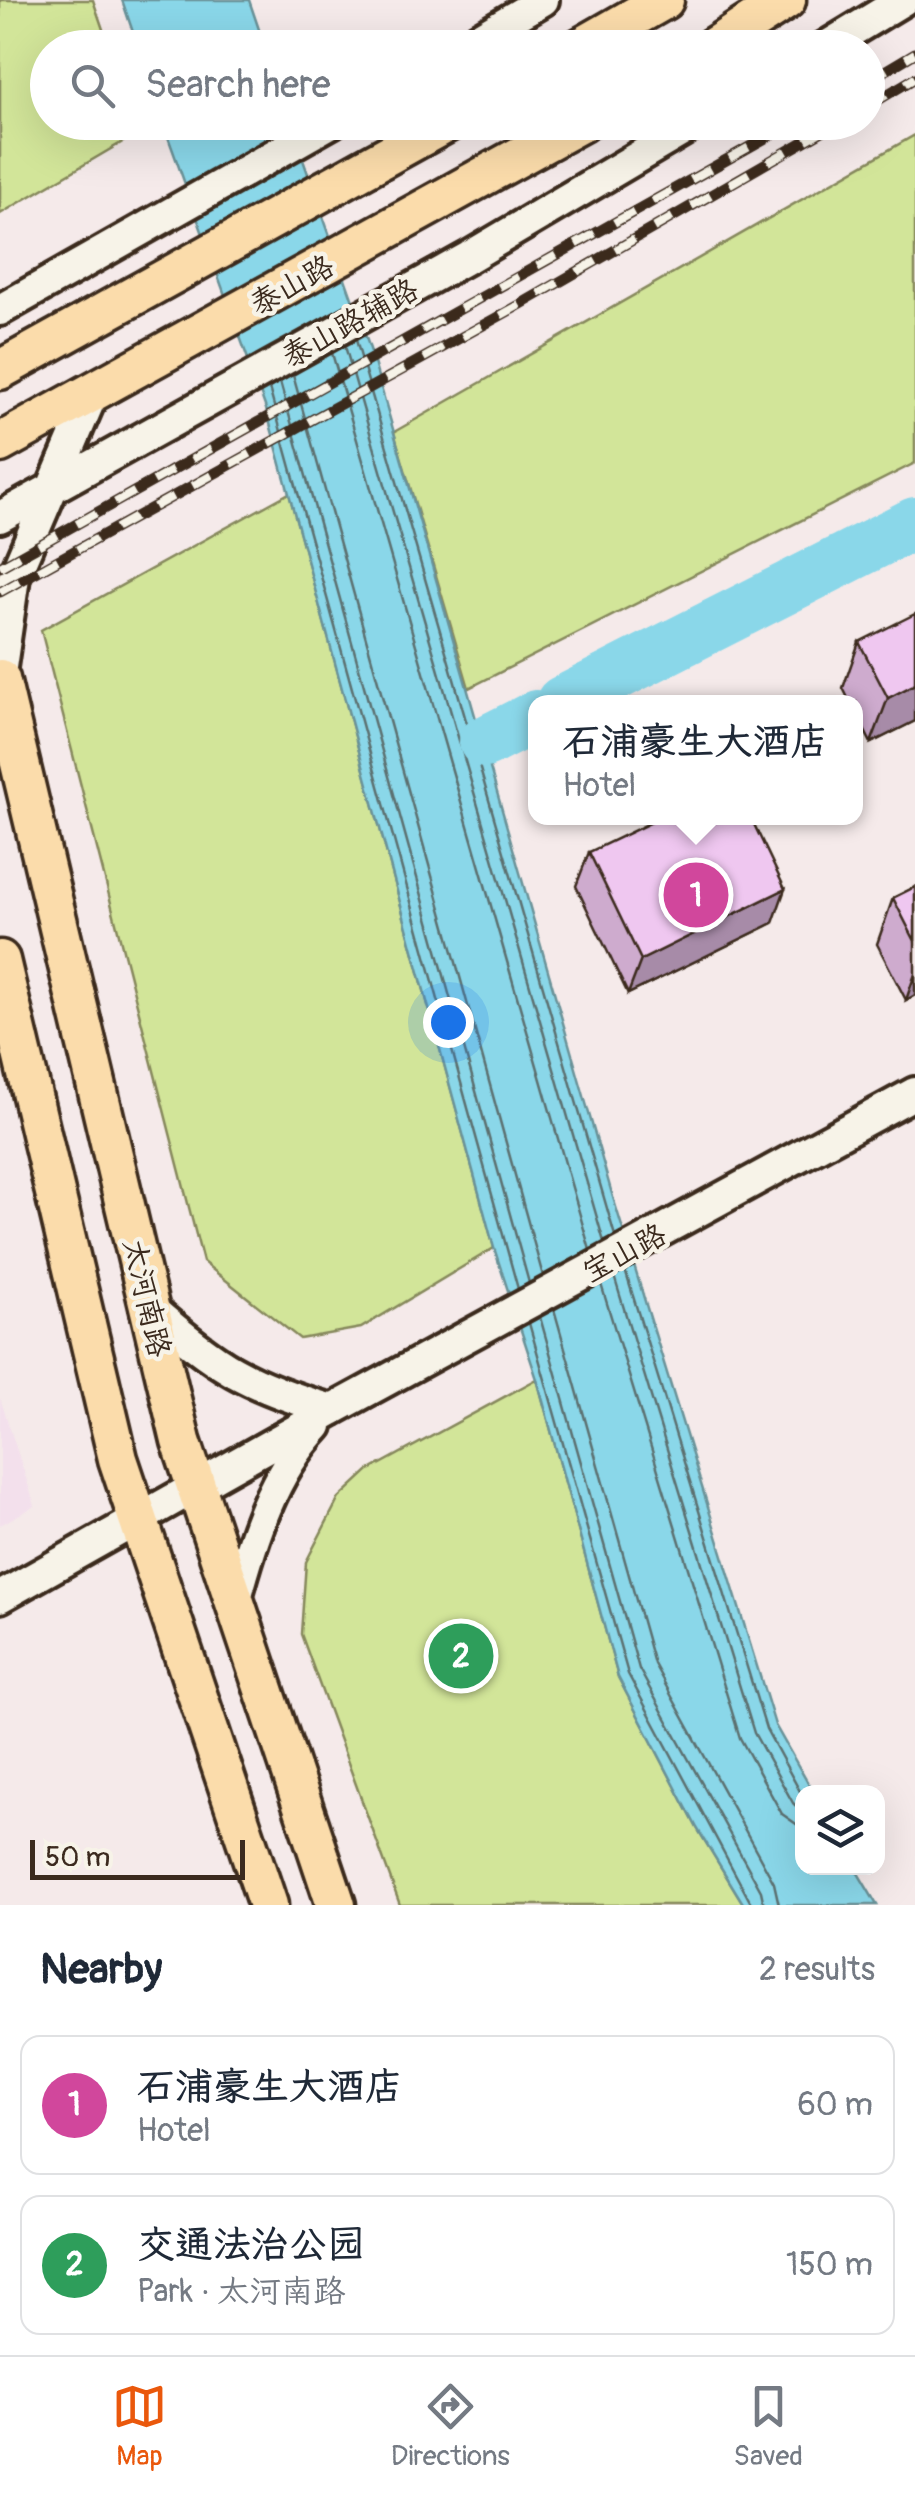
<!DOCTYPE html>
<html lang="en">
<head>
<meta charset="utf-8">
<style>
  :root { --surface:#fff; --page:#f2f2f3; --text:#1f2937; --muted:#747a83; --line:#e0e1e3; --accent:#ea580c }
  body { margin:0; font-family:Pangolin,"LXGW WenKai TC",sans-serif; background:var(--page); color:var(--text) }
  .controls { position:absolute; right:30px; bottom:30px; display:grid; overflow:hidden; border-radius:20px; box-shadow:0 10px 40px #0002 }
  .controls button { width:90px; height:90px; display:grid; place-items:center; padding:0; border:0; border-bottom:2px solid var(--line); background:var(--surface); color:var(--text); font:50px sans-serif }
  .scale { position:absolute; left:30px; bottom:25px; width:215px; box-sizing:border-box; padding-left:10px; border:5px solid #3b2a1e; border-top:0; font-size:28px; line-height:35px; white-space:nowrap; color:#3b2a1e; -webkit-text-stroke:8px #f7f3e8; paint-order:stroke }
  .you { position:absolute; left:448px; top:1022px; width:35px; height:35px; margin:-25px; border:8px solid #fff; border-radius:50%; background:#1a73e8; box-shadow:0 0 0 15px #1a73e833 }
  .badge { display:grid; place-items:center; width:65px; height:65px; border-radius:50%; background:var(--accent); color:#fff; font-size:32px; font-weight:700 }
  .pin { position:absolute; translate:-50% -50%; border:5px solid #fff; box-shadow:0 2px 10px #0006 }
  .popup { position:absolute; left:528px; top:695px; width:335px; height:130px; box-sizing:border-box; display:grid; place-content:center; border-radius:20px; background:var(--surface); filter:drop-shadow(0 2px 8px #0005); font-size:32px; white-space:nowrap; color:var(--muted) }
  .popup b { font-size:38px; color:var(--text) }
  .popup::after { content:''; position:absolute; left:50%; top:100%; margin-left:-20px; border:20px solid transparent; border-top-color:var(--surface) }
  .list { margin:0; padding:0; list-style:none }
  h2 { display:flex; justify-content:space-between; align-items:center; height:130px; margin:0; padding:0 40px; font-size:42px }
  h2 small { font-size:32px; font-weight:400; color:var(--muted) }
  .list li { display:grid; grid-template-columns:65px 1fr auto; gap:30px; align-items:center; box-sizing:border-box; height:140px; margin:0 20px 20px; padding:0 20px; border:2px solid var(--line); border-radius:20px }
  .list b { display:block; font-size:38px; white-space:nowrap }
  .list p { margin:0; font-size:32px; white-space:nowrap; color:var(--muted) }
  .list em { font-size:32px; font-style:normal; color:var(--muted) }
  .icon { flex:none; width:55px; height:55px; fill:none; stroke:currentColor; stroke-width:2; stroke-linecap:round; stroke-linejoin:round }
  .map { position:relative; flex:none; width:915px; height:1905px; overflow:hidden }
  .search { position:absolute; background:var(--surface); box-shadow:0 10px 40px #0002; left:30px; right:30px; top:30px; height:110px; display:flex; align-items:center; gap:25px; box-sizing:border-box; padding:0 35px; border-radius:55px; color:var(--muted); font-size:38px }
  .sheet { height:450px; background:var(--surface) }
  nav { display:flex; justify-content:space-around; align-items:center; box-sizing:border-box; height:140px; border-top:2px solid var(--line); background:var(--surface); font-size:28px; color:var(--muted) }
  nav a { display:grid; justify-items:center; gap:5px }
  nav .on { color:var(--accent) }
  .map>svg:first-child { display:block }
  .built { fill:#f3e0ec }
  .green { fill:#d2e599; stroke:#86885c; stroke-width:2.5 }
  .water { fill:#8ad7e9; stroke:#6a9298; stroke-width:2.5 }
  .lines { fill:none; stroke-linecap:round; stroke-linejoin:round }
  .shore { stroke:#5b6f6f; stroke-width:2.5 }
  .river { stroke:#8ad7e9; stroke-width:52 }
  .minor-casing { stroke:#3b2a1e; stroke-width:38 }
  .major-casing { stroke:#3b2a1e; stroke-width:45 }
  .minor { stroke:#f7f3e8; stroke-width:30 }
  .major { stroke:#fbdcab; stroke-width:38 }
  .rail-casing { stroke:#3b2a1e; stroke-width:11 }
  .rail { stroke:#f7f3e8; stroke-width:8; stroke-dasharray:22; stroke-linecap:butt }
  .wall { fill:#ceabce; stroke:#3b2a1e; stroke-width:2.5 }
  .shaded-wall { fill:#a78ba8; stroke:#3b2a1e; stroke-width:2.5 }
  .building { fill:#efc7f0; stroke:#3b2a1e; stroke-width:2.5 }
  .labels { text-anchor:middle; stroke-width:9; stroke-linejoin:round; paint-order:stroke }
  .street-label { font-size:30px; fill:#3b2a1e; stroke:#f7f3e8 }
</style>
</head>
<body>
<div class="map">
<svg width="915" height="1905" viewBox="0 0 915 1905">
  <rect width="100%" height="100%" fill="#f5eaea"/>
  <filter id="ink" filterUnits="userSpaceOnUse"><feTurbulence type="fractalNoise" baseFrequency=".01" numOctaves="2"/><feDisplacementMap in="SourceGraphic" scale="20" xChannelSelector="R" yChannelSelector="G"/><feConvolveMatrix kernelMatrix="1 2 1 2 8 2 1 2 1" color-interpolation-filters="sRGB"/></filter>
  <g filter="url(#ink)">
    <path class="built" d="M0,1398L35,1506L0,1525Z"/>
    <path class="green" d="M0,0H93L109,47L48,48V122L134,123L138,133L0,214Z
      M915,135V463L469,688L394,432Z
      M289,493L494,1248L361,1328L300,1339L203,1262L41,630Z
      M537,1379L618,1677L697,1828L744,1905H400L301,1634L306,1562L339,1498L368,1471Z"/>
    <path class="water" d="M122,0H249L265,47H138Z
      M163,123H290L370,349L612,1194L775,1725L813,1792H802V1868H855L877,1905H744L697,1828L618,1677L537,1379L494,1248L266,409Z"/>
    <g class="lines">
      <path class="shore" d="M356,340L615,1236
        M345,346L604,1242
        M332,353L590,1250
        M293,375L543,1276
        M280,382L529,1283
        M269,388L518,1289
        M625,1270L766,1729L802,1795
        M614,1276L754,1733L793,1803L802,1812
        M601,1284L740,1738L782,1814L802,1828
        M554,1309L654,1664L774,1883L779,1905
        M540,1317L639,1669L761,1891L764,1905
        M529,1323L628,1674L752,1905"/>
      <path class="river" d="M562,702L915,523
        M485,742L536,716"/>
      <defs>
        <path id="minor" d="M462,48L543,0
          M824,48L903,0
          M0,310L332,122
          M0,517L469,257L697,122
          M0,674L14,577L92,395
          M150,1308C216,1366 246,1385 332,1410
          M0,1597L332,1410L915,1093
          M235,1602C252,1539 272,1474 317,1426"/>
        <path id="major" d="M580,48L664,0
          M712,48L786,0
          M0,370L448,122
          M0,443L582,122
          M0,679L181,1441L336,1905
          M0,960L118,1459L268,1905"/>
      </defs>
      <use href="#minor" class="minor-casing"/>
      <use href="#major" class="major-casing"/>
      <use href="#minor" class="minor"/>
      <use href="#major" class="major"/>
      <defs>
        <path id="rail" d="M868,81L915,53
          M868,106L915,78
          M0,567L794,122
          M0,592L516,307L838,122"/>
      </defs>
      <use href="#rail" class="rail-casing"/>
      <use href="#rail" class="rail"/>
    </g>
    <path class="wall" d="M859,642L915,721L871,743L856,713V702H850L843,688Z
      M589,852L773,923L628,994L576,886Z
      M915,887V995L906,1000L877,944L893,898Z"/>
    <path class="shaded-wall" d="M915,684V721L871,743L888,698Z
      M785,889L773,923L628,994L641,960Z
      M915,974V995L906,1000Z"/>
    <path class="building" d="M915,614V684L888,698L859,642Z
      M660,818H751L785,889L641,960L589,852Z
      M915,887V941L893,898Z"/>
  </g>
  <g class="labels">
    <g class="street-label">
      <text transform="translate(292 285) rotate(-29)" y="10">泰山路</text>
      <text transform="translate(350 323) rotate(-29)" y="10">泰山路辅路</text>
      <text transform="translate(624 1253) rotate(-28)" y="10">宝山路</text>
      <text transform="translate(147 1298) rotate(77)" y="10">太河南路</text>
    </g>
  </g>
</svg>
<div class="controls">
<button><svg class="icon" aria-label="layers" viewBox="0 0 24 24"><path d="M12 4l9 5-9 5-9-5zM3 14l9 5 9-5"/></svg></button>
</div>
<div class="scale">50 m</div>
<div class="you"></div>
<div class="pin badge" style="left:696px;top:895px;background:#d1479c">1</div>
<div class="popup"><b>石浦豪生大酒店</b>Hotel</div>
<div class="pin badge" style="left:461px;top:1656px;background:#2e9e5b">2</div>
<div class="search"><svg class="icon" aria-label="search" viewBox="0 0 24 24"><circle cx="10" cy="10" r="6"/><path d="M15 15l6 6"/></svg>Search here</div>
</div>
<section class="sheet">
<h2>Nearby<small>2 results</small></h2>
<ul class="list">
<li><span class="badge" style="background:#d1479c">1</span><div><b>石浦豪生大酒店</b><p>Hotel</p></div><em>60 m</em></li>
<li><span class="badge" style="background:#2e9e5b">2</span><div><b>交通法治公园</b><p>Park · 太河南路</p></div><em>150 m</em></li>
</ul>
</section>
<nav>
<a class="on"><svg class="icon" aria-label="map" viewBox="0 0 24 24"><path d="M3 6l6-2 6 2 6-2v14l-6 2-6-2-6 2zM9 4v14M15 6v14"/></svg>Map</a>
<a><svg class="icon" aria-label="directions" viewBox="0 0 24 24"><path d="M12 3l9 9-9 9-9-9zM9 14v-3h6M13 9l2 2-2 2"/></svg>Directions</a>
<a><svg class="icon" aria-label="saved" viewBox="0 0 24 24"><path d="M7 4h10v16l-5-4-5 4z"/></svg>Saved</a>
</nav>
</body>
</html>
